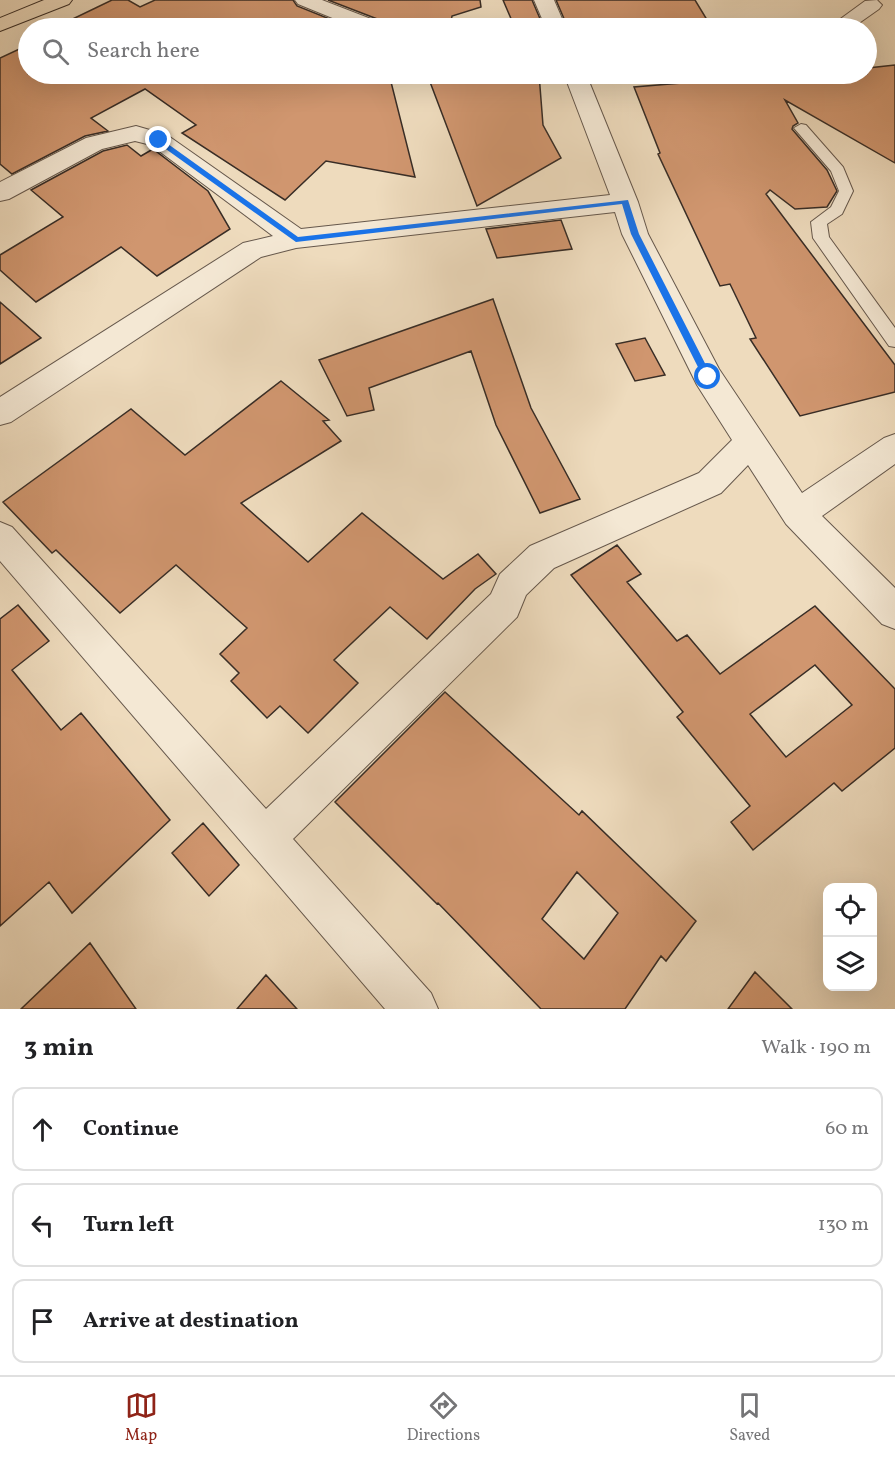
<!DOCTYPE html>
<html lang="en">
<head>
<meta charset="utf-8">
<style>
  :root { --surface:#fff; --page:#f6f6f6; --text:#202124; --muted:#757577; --line:#e0e0e0; --accent:#8f2418 }
  body { margin:0; font-family:Vollkorn,serif; background:var(--page); color:var(--text) }
  .controls { position:absolute; right:18px; bottom:18px; display:grid; overflow:hidden; border-radius:12px; box-shadow:0 6px 24px #0002 }
  .controls button { width:54px; height:54px; display:grid; place-items:center; padding:0; border:0; border-bottom:2px solid var(--line); background:var(--surface); color:var(--text); font:30px sans-serif }
  .stop { position:absolute; width:18px; height:18px; margin:-14px; border:4px solid #1a73e8; border-radius:50%; background:#fff }
  .stop.end { background:#1a73e8; border-color:#fff; box-shadow:0 2px 6px #0008 }
  .list { margin:0; padding:0; list-style:none }
  h2 { display:flex; justify-content:space-between; align-items:center; height:78px; margin:0; padding:0 24px; font-size:26px }
  h2 small { font-size:20px; font-weight:400; color:var(--muted) }
  .list li { display:grid; grid-template-columns:39px 1fr auto; gap:18px; align-items:center; box-sizing:border-box; height:84px; margin:0 12px 12px; padding:0 12px; border:2px solid var(--line); border-radius:12px }
  .list b { display:block; font-size:22px; white-space:nowrap }
  .list em { font-size:20px; font-style:normal; color:var(--muted) }
  .icon { flex:none; width:33px; height:33px; fill:none; stroke:currentColor; stroke-width:2; stroke-linecap:round; stroke-linejoin:round }
  .map { position:relative; flex:none; width:895px; height:1009px; overflow:hidden }
  .search { position:absolute; background:var(--surface); box-shadow:0 6px 24px #0002; left:18px; right:18px; top:18px; height:66px; display:flex; align-items:center; gap:15px; box-sizing:border-box; padding:0 21px; border-radius:33px; color:var(--muted); font-size:22px }
  .sheet { height:366px; background:var(--surface) }
  nav { display:flex; justify-content:space-around; align-items:center; box-sizing:border-box; height:84px; border-top:2px solid var(--line); background:var(--surface); font-size:16px; color:var(--muted) }
  nav a { display:grid; justify-items:center; gap:3px }
  nav .on { color:var(--accent) }
  .map>svg:first-child { display:block }
  .building { fill:#d0966f; stroke:#382d26; stroke-width:1.5; fill-rule:evenodd }
  .lines { fill:none; stroke-linecap:round; stroke-linejoin:round }
  .service-casing { stroke:#66584c; stroke-width:2 }
  .minor-casing { stroke:#66584c; stroke-width:2 }
  .trunk-casing { stroke:#382d26; stroke-width:2 }
  .service { fill:#f4e8d4; fill-rule:evenodd }
  .minor { fill:#f4e8d4; fill-rule:evenodd }
  .trunk { fill:#eedbbd; fill-rule:evenodd }
  .route { fill:#1a73e8 }
</style>
</head>
<body>
<div class="map">
<svg width="895" height="1009" viewBox="0 0 895 1009">
  <rect width="100%" height="100%" fill="#eedbbd"/>
  <filter id="stains"><feTurbulence type="fractalNoise" baseFrequency=".00333" numOctaves="4"/><feColorMatrix values="0 0 0 0 .2 0 0 0 0 .09 0 0 0 0 .02 0 0 0 .5 -.17"/></filter>
  <radialGradient id="worn" r=".72"><stop offset=".6" stop-color="#630" stop-opacity="0"/><stop offset="1" stop-color="#630" stop-opacity=".3"/></radialGradient>
  <path class="building" d="M112,0H128L140,7L155,0H293L297,6L352,28H54Z
    M328,0H480L481,7L452,16L450,28H390L385,22Z
    M503,0H532L544,28H515Z
    M556,0H695L712,28H568Z
    M28,45V74H389L415,177L326,161L285,200L182,133L196,125L145,89L91,118L108,131L85,136L12,174L0,164V58Z
    M895,65V163L785,100L798,123L793,126L792,129L827,170L837,191L827,207L795,209L770,190L766,194L895,365V392L800,416L750,339L756,338L730,284L720,286L658,154L660,153L634,87L793,74H867L868,68Z
    M427,74H539L543,125L561,158L477,206Z
    M127,145L141,156L153,149L208,191L230,229L157,276L121,247L36,302L0,270V255L63,217L31,190L103,151Z
    M561,220L572,249L497,258L486,229Z
    M493,299L531,408L580,499L540,513L496,425L471,351L369,388L374,410L347,416L319,360Z
    M0,302L41,338L0,364Z
    M645,338L665,375L635,381L616,344Z
    M281,381L329,420L323,421L341,441L241,503L308,562L362,513L443,579L478,554L496,574L475,589L427,639L390,607L334,660L358,683L308,733L280,706L267,718L231,681L239,673L220,654L247,628L176,565L120,613L56,550L52,553L3,502L131,409L185,455Z
    M617,545L641,574L627,582L677,641L687,635L720,674L815,606L895,689V748L842,791L834,783L753,850L731,822L750,806L677,717L683,712L571,575ZM815,665L852,705L786,757L750,714Z
    M18,605L49,641L12,670L61,730L81,713L170,820L72,913L49,882L0,926V619Z
    M445,692L579,815L582,811L696,921L666,961L661,956L625,1009H541L438,903L437,904L335,802ZM577,872L618,913L584,959L542,919Z
    M203,823L239,865L209,896L172,853Z
    M90,943L136,1009H21Z
    M755,972L792,1009H728Z
    M266,975L297,1009H237Z"/>
  <g class="lines">
    <defs>
      <path id="service" d="M801,124L806,125L843,167L853,191L842,214L827,224L829,237L895,328V347L889,346L813,238L811,222L831,207L839,191L831,171L794,128Z"/>
      <path id="minor" d="M295,0H322L384,24L388,28H357L298,4Z
        M534,0H554L566,28H546Z
        M877,0L882,5L879,9L852,28H828L865,1Z
        M564,74H586L638,202L648,234L719,369L802,493L884,438L895,434V464L822,516L895,588V629L882,624L786,524L748,465L721,493L554,568L526,595L517,617L293,839L431,993L438,1009H385L0,561V522L12,527L266,809L491,594L500,574L530,546L699,473L732,440L697,385L622,234L615,212L296,248L261,257L11,422L0,425V397L243,243L273,236L151,145L135,141L102,149L9,199L0,201V182L86,138L136,126L167,135L301,229L610,195Z"/>
      <path id="trunk" d="M44,0H72L69,4L0,31V18Z"/>
    </defs>
    <use href="#service" class="service-casing"/>
    <use href="#minor" class="minor-casing"/>
    <use href="#trunk" class="trunk-casing"/>
    <use href="#service" class="service"/>
    <use href="#minor" class="minor"/>
    <use href="#trunk" class="trunk"/>
  </g>
  <path class="route" d="M156,139H161L298,237L628,200L639,234L712,377L708,381L703,377L631,234L622,204L296,242L156,142Z"/>
  <rect width="100%" height="100%" filter="url(#stains)"/>
  <rect width="100%" height="100%" fill="url(#worn)"/>
</svg>
<div class="controls">
<button><svg class="icon" aria-label="locate" viewBox="0 0 24 24"><circle cx="12" cy="12" r="6"/><path d="M12 2v4M12 18v4M2 12h4M18 12h4"/></svg></button>
<button><svg class="icon" aria-label="layers" viewBox="0 0 24 24"><path d="M12 4l9 5-9 5-9-5zM3 14l9 5 9-5"/></svg></button>
</div>
<div class="stop" style="left:708px;top:377px"></div>
<div class="stop end" style="left:159px;top:140px"></div>
<div class="search"><svg class="icon" aria-label="search" viewBox="0 0 24 24"><circle cx="10" cy="10" r="6"/><path d="M15 15l6 6"/></svg>Search here</div>
</div>
<section class="sheet">
<h2>3 min<small>Walk · 190 m</small></h2>
<ul class="list">
<li><svg class="icon" aria-label="ahead" viewBox="0 0 24 24"><path d="M12 20V5M6 11l6-6 6 6"/></svg><div><b>Continue</b></div><em>60 m</em></li>
<li><svg class="icon" aria-label="left" viewBox="0 0 24 24"><path d="M17 20v-9H6M10 6l-5 5 5 5"/></svg><div><b>Turn left</b></div><em>130 m</em></li>
<li><svg class="icon" aria-label="arrive" viewBox="0 0 24 24"><path d="M6 21V4h12l-3 4 3 4H6"/></svg><div><b>Arrive at destination</b></div></li>
</ul>
</section>
<nav>
<a class="on"><svg class="icon" aria-label="map" viewBox="0 0 24 24"><path d="M3 6l6-2 6 2 6-2v14l-6 2-6-2-6 2zM9 4v14M15 6v14"/></svg>Map</a>
<a><svg class="icon" aria-label="directions" viewBox="0 0 24 24"><path d="M12 3l9 9-9 9-9-9zM9 14v-3h6M13 9l2 2-2 2"/></svg>Directions</a>
<a><svg class="icon" aria-label="saved" viewBox="0 0 24 24"><path d="M7 4h10v16l-5-4-5 4z"/></svg>Saved</a>
</nav>
</body>
</html>
